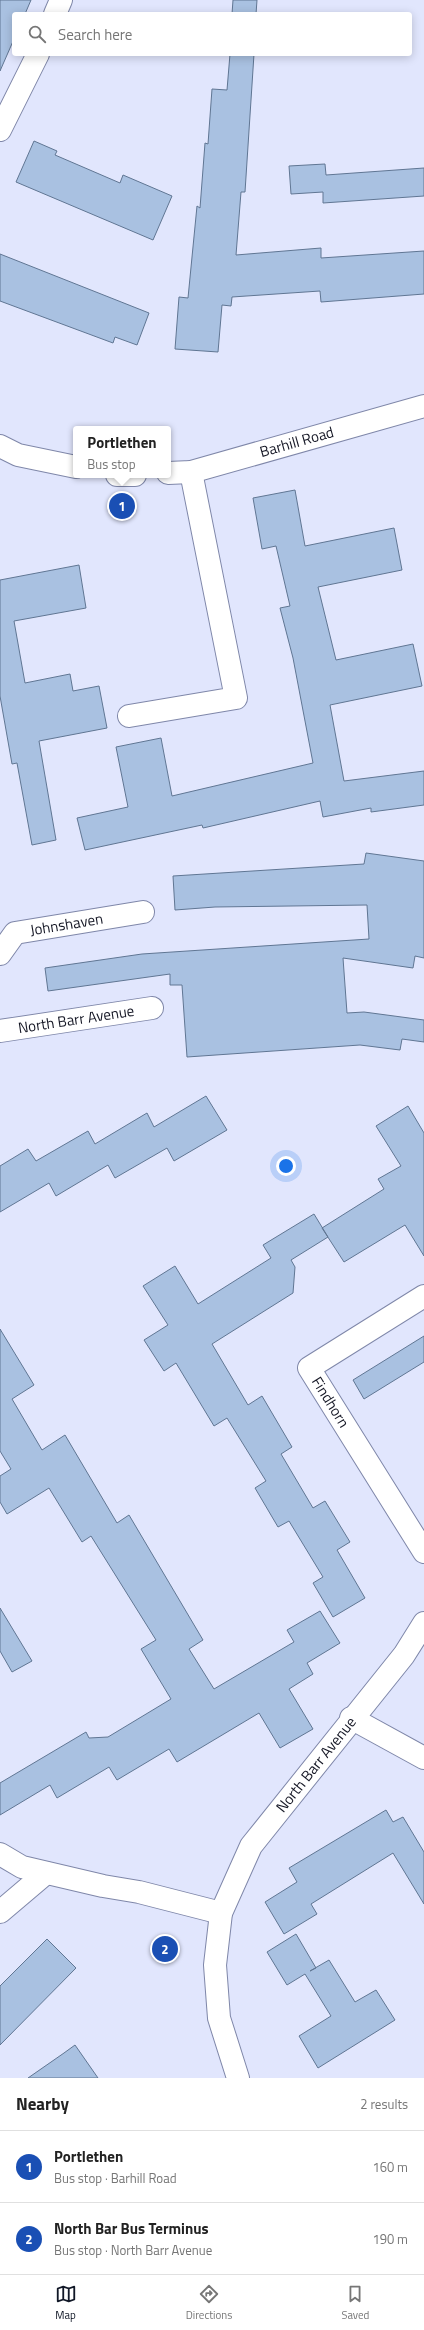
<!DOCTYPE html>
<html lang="en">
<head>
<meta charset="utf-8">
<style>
  :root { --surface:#fff; --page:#f6f6f6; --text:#222; --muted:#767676; --line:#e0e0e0; --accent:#111827 }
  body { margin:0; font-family:"Titillium Web",sans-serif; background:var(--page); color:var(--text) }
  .you { position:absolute; left:286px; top:1166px; width:14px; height:14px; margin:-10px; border:3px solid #fff; border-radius:50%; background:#1a73e8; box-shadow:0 0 0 6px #1a73e833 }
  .badge { display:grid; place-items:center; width:26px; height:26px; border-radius:50%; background:var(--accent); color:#fff; font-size:13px; font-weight:700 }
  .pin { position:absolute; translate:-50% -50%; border:2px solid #fff; box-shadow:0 1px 4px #0006 }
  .popup { position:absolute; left:73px; top:426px; width:98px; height:52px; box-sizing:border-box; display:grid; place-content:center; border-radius:4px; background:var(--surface); filter:drop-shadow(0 1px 3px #0005); font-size:13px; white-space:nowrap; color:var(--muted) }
  .popup b { font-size:15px; color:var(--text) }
  .popup::after { content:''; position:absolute; left:50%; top:100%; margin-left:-8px; border:8px solid transparent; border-top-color:var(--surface) }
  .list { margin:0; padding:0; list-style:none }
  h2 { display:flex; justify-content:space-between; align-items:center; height:52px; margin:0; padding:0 16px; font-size:17px }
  h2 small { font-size:13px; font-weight:400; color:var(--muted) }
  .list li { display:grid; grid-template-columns:26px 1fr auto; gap:12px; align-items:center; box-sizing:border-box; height:72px; padding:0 16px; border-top:1px solid var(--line) }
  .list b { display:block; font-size:15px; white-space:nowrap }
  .list p { margin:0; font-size:13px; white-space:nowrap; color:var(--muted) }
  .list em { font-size:13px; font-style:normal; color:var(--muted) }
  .icon { flex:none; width:22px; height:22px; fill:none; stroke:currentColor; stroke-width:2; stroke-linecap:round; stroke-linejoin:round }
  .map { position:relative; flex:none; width:424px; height:2078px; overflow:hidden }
  .search { position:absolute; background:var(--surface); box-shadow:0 2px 10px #0003; left:12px; right:12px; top:12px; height:44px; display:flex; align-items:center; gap:10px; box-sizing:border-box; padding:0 14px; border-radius:4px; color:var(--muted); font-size:15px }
  .sheet { height:196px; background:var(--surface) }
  nav { display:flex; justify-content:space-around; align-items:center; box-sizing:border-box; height:56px; border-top:1px solid var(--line); background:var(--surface); font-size:11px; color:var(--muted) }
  nav a { display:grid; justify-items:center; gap:2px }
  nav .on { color:var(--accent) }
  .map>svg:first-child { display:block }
  .building { fill:#a9c1e1; stroke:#607693 }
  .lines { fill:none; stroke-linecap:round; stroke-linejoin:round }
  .minor-casing { stroke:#7f87a9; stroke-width:24 }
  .tertiary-casing { stroke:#7f87a9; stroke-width:24 }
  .minor { stroke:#fff; stroke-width:22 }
  .tertiary { stroke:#fff; stroke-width:22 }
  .labels { text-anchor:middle; stroke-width:3.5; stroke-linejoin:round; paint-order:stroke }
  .street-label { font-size:15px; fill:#151725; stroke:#e1e6fd }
</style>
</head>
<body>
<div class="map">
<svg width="424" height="2078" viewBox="0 0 424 2078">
  <rect width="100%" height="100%" fill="#e1e6fd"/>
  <path class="building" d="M0,0H31L25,14H14V39L0,71Z
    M233,0H257L256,14H232Z
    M230,54H254L245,192H241L236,255L321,248V258L424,251V294L321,302L320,291L232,297L231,306L222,305L218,352L175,349L179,297L188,298L197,206L200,208L205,143L208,144L212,89L227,90Z
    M34,141L57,151L55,155L120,183L123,175L172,196L153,240L16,182Z
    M325,164L326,175L424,168V196L323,203V192L291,194L289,166Z
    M0,254L149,313L137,345L115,337L113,343L0,301Z
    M295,490L305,546L394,528L402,570L318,587L336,660L413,644L422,686L330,705L344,781L424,771V805L371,812V808L323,817L320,801L203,828L202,825L85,850L77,818L128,807L116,747L161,738L172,796L313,763L293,658L280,608L290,606L276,546L262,549L253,498Z
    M79,565L86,608L14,621L25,683L70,674L73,691L99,686L107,728L39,741L56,840L32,845L17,763L12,764L0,696V580Z
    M366,853L424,861V958L415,956L413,968L343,958L347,1013L364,1012L424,1020V1042L402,1039L400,1050L360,1045L187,1057L182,985H170V974L48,991L45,968L142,954L369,939L367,905L215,907L175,910L173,876L364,864Z
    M206,1096L227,1130L174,1161L167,1148L115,1178L108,1165L56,1196L49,1183L0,1212V1166L28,1149L36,1161L88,1131L95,1144L147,1113L154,1127Z
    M408,1106L424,1133V1256L405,1225L344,1262L322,1228L384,1189L378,1179L401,1166L376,1126Z
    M314,1214L328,1237L291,1260L295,1267L293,1293L212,1344L248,1405L262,1396L292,1447L281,1454L313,1508L325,1501L350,1542L337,1550L365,1598L333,1617L313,1583L323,1577L289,1521L278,1527L255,1488L266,1481L227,1418L214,1426L176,1363L164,1371L144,1340L168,1325L143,1286L175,1266L198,1304L271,1258L263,1245Z
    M0,1329L34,1385L12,1399L42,1450L65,1435L117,1523L129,1515L203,1640L189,1649L214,1689L294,1642L287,1630L320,1611L340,1643L307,1663L313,1674L289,1689L313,1729L280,1748L259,1713L177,1762L169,1749L117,1780L109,1767L57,1798L50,1785L0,1815V1783L86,1732L89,1738L108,1737L171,1699L141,1649L156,1640L91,1536L82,1542L49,1488L7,1514L0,1502V1476L11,1469L0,1451Z
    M424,1336V1362L364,1399L353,1380Z
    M0,1608L32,1661L12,1672L0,1651Z
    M386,1810L393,1822L403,1817L424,1852V1904L393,1853L311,1904L317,1914L284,1934L265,1902L297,1882L289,1868Z
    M296,1934L316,1968L310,1971L329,1960L355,2002L376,1990L395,2020L318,2068L299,2036L331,2016L305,1974L287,1985L267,1952Z
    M47,1939L76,1968L0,2045V1986Z
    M75,2045L98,2078H28L64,2053Z"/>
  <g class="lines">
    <defs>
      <g id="minor">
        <path d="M55,14L61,0"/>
        <path d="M0,130L38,54"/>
        <path d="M129,716L236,698L191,472"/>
        <path id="s1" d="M0,954L15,933L143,912"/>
        <path id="s2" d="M0,1031L152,1008"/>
        <path id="s3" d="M424,1296L309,1368L424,1552"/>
        <path d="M351,1718L424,1758"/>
        <path d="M0,1854L22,1867L103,1886L139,1892L221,1913"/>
        <path d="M0,1912L46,1873"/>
        <path id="s4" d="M238,2078L219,2018L215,1965L221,1913L251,1846L404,1655L424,1623"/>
      </g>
      <g id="tertiary">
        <path d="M0,446L18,455L76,467"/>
        <path id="s5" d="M168,473L191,472L424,406"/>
        <path d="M117,475H135"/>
      </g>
    </defs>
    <use href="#minor" class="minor-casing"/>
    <use href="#tertiary" class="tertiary-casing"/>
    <use href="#minor" class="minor"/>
    <use href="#tertiary" class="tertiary"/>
  </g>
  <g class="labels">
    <g class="street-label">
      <text dy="5" stroke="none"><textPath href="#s5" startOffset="133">Barhill Road</textPath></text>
      <text dy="5" stroke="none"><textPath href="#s1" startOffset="78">Johnshaven</textPath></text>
      <text dy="5" stroke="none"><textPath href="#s2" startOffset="77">North Barr Avenue</textPath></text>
      <text dy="5" stroke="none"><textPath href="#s3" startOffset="176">Findhorn</textPath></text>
      <text dy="5" stroke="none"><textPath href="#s4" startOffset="346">North Barr Avenue</textPath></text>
    </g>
  </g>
</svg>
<div class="you"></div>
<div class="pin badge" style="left:122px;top:506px;background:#1a4fb4">1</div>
<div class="popup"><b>Portlethen</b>Bus stop</div>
<div class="pin badge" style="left:165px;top:1949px;background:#1a4fb4">2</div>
<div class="search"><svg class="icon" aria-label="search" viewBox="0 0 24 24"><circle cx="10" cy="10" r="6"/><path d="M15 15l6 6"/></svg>Search here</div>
</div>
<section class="sheet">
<h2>Nearby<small>2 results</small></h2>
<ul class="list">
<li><span class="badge" style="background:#1a4fb4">1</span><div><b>Portlethen</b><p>Bus stop · Barhill Road</p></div><em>160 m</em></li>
<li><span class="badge" style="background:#1a4fb4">2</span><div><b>North Bar Bus Terminus</b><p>Bus stop · North Barr Avenue</p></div><em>190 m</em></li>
</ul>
</section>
<nav>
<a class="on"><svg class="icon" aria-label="map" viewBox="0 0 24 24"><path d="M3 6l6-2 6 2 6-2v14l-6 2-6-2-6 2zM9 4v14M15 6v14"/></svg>Map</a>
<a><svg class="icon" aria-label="directions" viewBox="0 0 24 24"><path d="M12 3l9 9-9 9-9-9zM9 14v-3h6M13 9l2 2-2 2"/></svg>Directions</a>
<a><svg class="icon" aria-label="saved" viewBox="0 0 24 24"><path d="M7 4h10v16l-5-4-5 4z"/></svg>Saved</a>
</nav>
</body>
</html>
